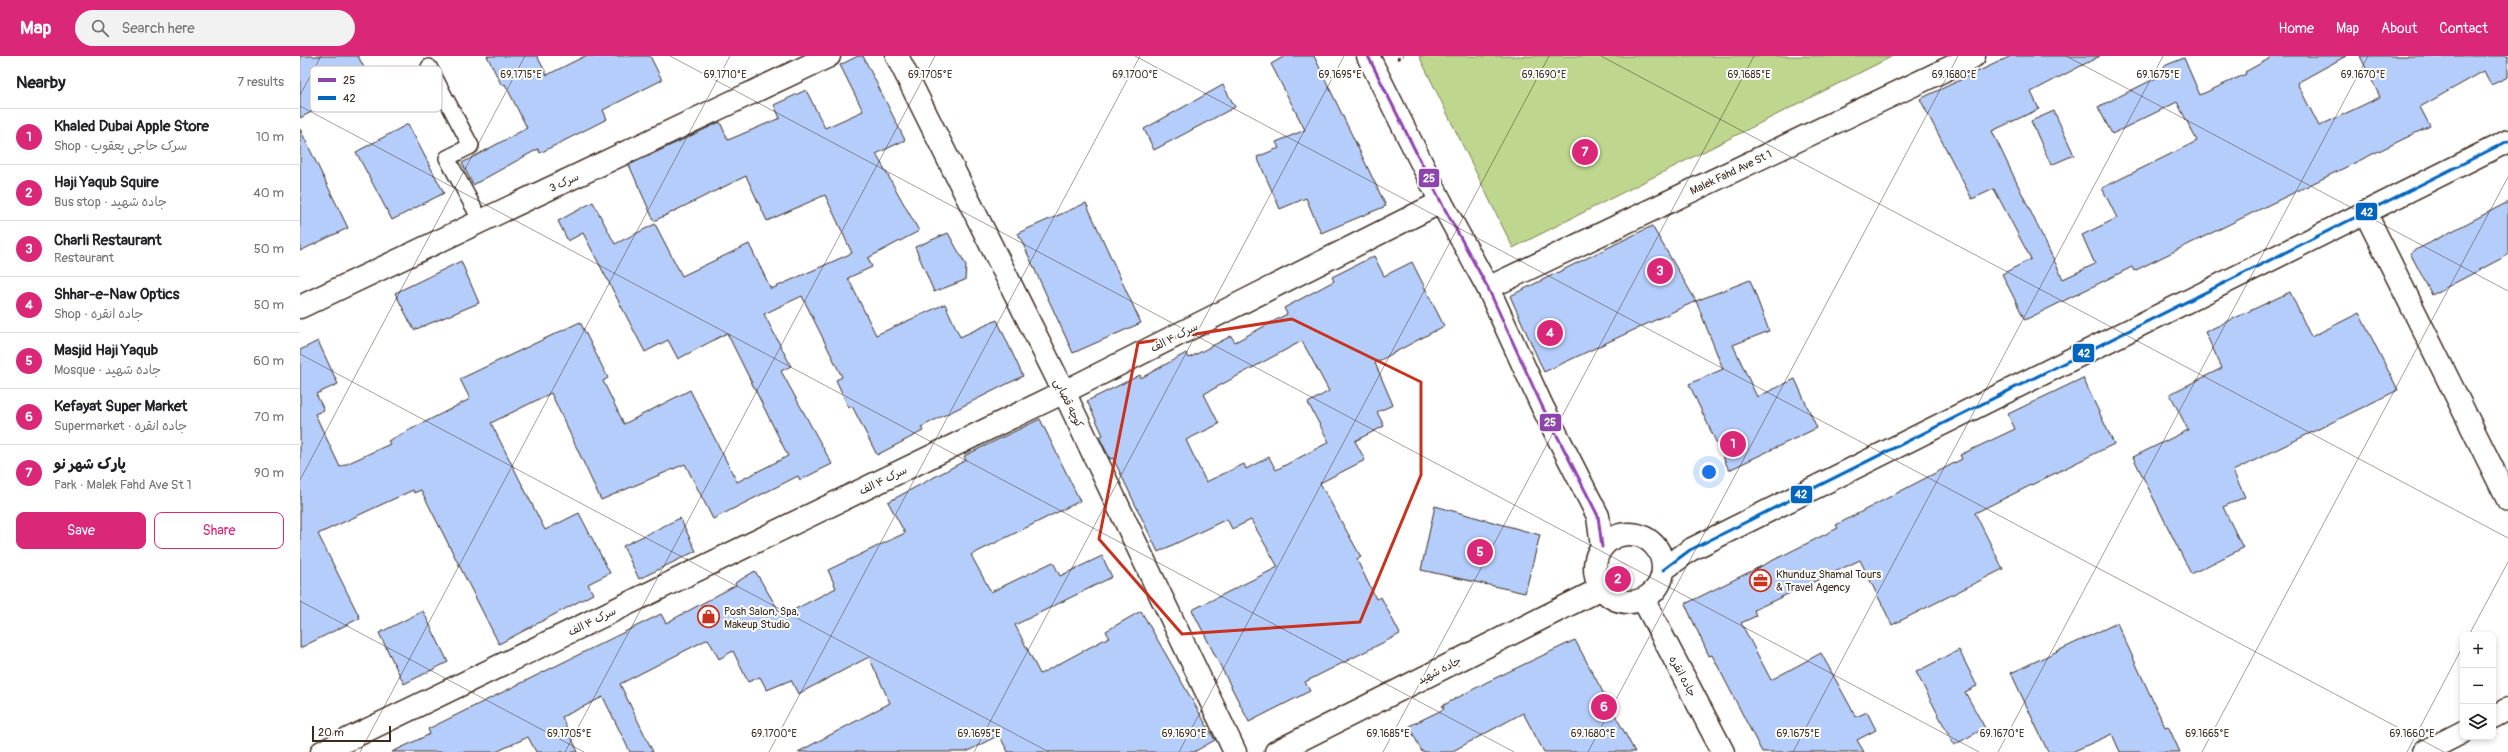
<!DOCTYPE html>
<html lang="en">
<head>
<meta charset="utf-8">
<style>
  :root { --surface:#fff; --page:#f2f2f2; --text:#202124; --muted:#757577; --line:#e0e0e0; --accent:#db2777 }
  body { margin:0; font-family:Pangolin,"Playpen Sans Arabic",sans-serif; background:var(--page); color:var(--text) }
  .controls { position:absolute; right:12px; bottom:12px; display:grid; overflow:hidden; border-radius:8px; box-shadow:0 2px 6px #0003 }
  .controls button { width:36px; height:36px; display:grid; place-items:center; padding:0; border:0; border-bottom:1px solid var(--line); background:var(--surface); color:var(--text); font:20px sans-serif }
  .scale { position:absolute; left:12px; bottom:10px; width:79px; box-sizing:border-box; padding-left:4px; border:2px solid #3b2a1e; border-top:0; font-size:11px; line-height:14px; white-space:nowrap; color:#3b2a1e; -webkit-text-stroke:3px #fff; paint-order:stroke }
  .you { position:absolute; left:1409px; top:416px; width:14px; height:14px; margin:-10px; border:3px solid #fff; border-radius:50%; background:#1a73e8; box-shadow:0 0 0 6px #1a73e833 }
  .badge { display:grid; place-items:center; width:26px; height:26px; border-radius:50%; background:var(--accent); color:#fff; font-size:13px; font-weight:700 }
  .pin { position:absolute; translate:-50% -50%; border:2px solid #fff; box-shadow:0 1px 4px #0006 }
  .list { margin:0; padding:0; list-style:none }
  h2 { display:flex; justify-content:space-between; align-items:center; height:52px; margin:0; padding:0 16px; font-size:17px }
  h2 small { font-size:13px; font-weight:400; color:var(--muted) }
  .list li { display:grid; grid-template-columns:26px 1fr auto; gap:12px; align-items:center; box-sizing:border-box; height:56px; padding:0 16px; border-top:1px solid var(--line) }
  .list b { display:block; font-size:15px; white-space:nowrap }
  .list p { margin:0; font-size:13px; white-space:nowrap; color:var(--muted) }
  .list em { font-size:13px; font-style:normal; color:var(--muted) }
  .actions { display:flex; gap:8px; padding:12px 16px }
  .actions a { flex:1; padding:9px 0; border:1px solid var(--accent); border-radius:8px; text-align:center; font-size:14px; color:var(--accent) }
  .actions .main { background:var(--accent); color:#fff }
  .icon { flex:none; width:22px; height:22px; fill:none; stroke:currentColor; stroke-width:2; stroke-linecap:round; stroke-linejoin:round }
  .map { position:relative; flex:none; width:2208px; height:696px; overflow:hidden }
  header { display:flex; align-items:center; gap:24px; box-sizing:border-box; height:56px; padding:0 20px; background:var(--accent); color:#fff }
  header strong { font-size:19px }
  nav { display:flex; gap:22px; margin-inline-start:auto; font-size:14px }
  .search { width:280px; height:36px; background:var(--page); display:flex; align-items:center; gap:10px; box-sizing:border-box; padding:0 14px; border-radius:22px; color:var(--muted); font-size:15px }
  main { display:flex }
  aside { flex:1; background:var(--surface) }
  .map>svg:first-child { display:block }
  .green { fill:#bed68d; stroke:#7c8056 }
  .building { fill:#b5cdfb; stroke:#3b2a1e; fill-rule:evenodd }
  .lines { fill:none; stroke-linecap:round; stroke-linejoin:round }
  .lane-casing { stroke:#3b2a1e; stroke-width:18 }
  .street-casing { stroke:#3b2a1e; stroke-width:25 }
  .secondary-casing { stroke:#3b2a1e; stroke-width:25 }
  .path { stroke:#3b2a1e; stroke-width:2.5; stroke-dasharray:3 3; stroke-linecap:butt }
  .lane { stroke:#fff; stroke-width:15 }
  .street { stroke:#fff; stroke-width:22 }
  .secondary { stroke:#fff; stroke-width:22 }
  .bus-1-casing { stroke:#fff; stroke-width:6 }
  .bus-2-casing { stroke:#fff; stroke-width:6 }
  .bus-1 { stroke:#8e44ad; stroke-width:3 }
  .bus-2 { stroke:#0065bd; stroke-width:3 }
  .marked { fill:none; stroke:#c8321e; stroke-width:3; stroke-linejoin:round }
  .ticks { fill:none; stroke:#3b2a1e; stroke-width:1; stroke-opacity:0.45 }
  .labels { text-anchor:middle; stroke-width:4; stroke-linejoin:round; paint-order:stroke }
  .street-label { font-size:11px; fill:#3b2a1e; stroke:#fff }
  .poi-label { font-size:11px; fill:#3b2a1e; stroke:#fff; text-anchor:start }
  .key { fill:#fff; stroke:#c4bfbc; stroke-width:1 }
  .key-label { font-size:11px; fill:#3b2a1e }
  .ticks-label { font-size:10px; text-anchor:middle; fill:#3b2a1e; stroke:#fff; stroke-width:4; stroke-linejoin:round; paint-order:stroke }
  .line-badge { stroke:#fff; stroke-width:1.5 }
  .badge-label { font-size:11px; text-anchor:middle; font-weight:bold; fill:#fff }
</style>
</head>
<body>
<header>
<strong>Map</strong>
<div class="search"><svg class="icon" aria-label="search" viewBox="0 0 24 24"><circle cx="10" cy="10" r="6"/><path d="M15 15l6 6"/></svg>Search here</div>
<nav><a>Home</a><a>Map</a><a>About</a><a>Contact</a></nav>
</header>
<main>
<aside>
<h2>Nearby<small>7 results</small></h2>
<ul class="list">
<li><span class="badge">1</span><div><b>Khaled Dubai Apple Store</b><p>Shop · سرک حاجی یعقوب</p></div><em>10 m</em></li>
<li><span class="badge">2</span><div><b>Haji Yaqub Squire</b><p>Bus stop · جاده شهید</p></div><em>40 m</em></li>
<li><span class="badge">3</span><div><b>Charli Restaurant</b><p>Restaurant</p></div><em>50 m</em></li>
<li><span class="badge">4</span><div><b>Shhar-e-Naw Optics</b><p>Shop · جاده انقره</p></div><em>50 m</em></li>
<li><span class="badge">5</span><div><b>Masjid Haji Yaqub</b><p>Mosque · جاده شهید</p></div><em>60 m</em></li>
<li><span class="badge">6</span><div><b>Kefayat Super Market</b><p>Supermarket · جاده انقره</p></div><em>70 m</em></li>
<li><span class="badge">7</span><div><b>پارک شهر نو</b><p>Park · Malek Fahd Ave St 1</p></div><em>90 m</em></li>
</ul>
<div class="actions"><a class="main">Save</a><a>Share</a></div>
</aside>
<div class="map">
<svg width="2208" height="696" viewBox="0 0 2208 696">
  <rect width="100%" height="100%" fill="#fff"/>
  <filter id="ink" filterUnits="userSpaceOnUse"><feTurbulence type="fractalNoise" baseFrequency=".025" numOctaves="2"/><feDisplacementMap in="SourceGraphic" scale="8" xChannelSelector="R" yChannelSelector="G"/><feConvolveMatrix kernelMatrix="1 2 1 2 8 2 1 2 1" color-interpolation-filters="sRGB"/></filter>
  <g filter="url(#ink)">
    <path class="green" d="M1119,0H1593L1213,192Z"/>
    <path class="building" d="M0,0H58L71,25L0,62Z
      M187,0H237L247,19L285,0H350L362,24L303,54L307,63L240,97L238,93L173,129L162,107L227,72L205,28L202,30Z
      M558,0H563L605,84L576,98L619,175L568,202L572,211L548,222L576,279L645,248L660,281L697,264L723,320L621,371L623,375L577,399L552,350L549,352L536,324L542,321L502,240L464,258L491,310L481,315L532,408L500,424L498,420L413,463L385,408L301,444L251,337L191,367L245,474L279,457L310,517L288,528L293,538L199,588L121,434L114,437L113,434L18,478L60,562L0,592V294L18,285L38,328L16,338L24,354L15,358L40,411L90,388L88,385L170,343L160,323L280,266L308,322L303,325L324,368L390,334L437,426L488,400L427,277L378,303L368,284L345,296L283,177L268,185L258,165L293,146L315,188L355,168L382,220L449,188L471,233L552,197L525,139L467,165L446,120L354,165L329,109L420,66L428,84L480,62L474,49L506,34L525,72L563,55L540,9Z
      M985,0H1014L1086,150L1021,177L1006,142L980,153L957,101L979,92L976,86L1005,74L971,8Z
      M1711,0H1800L1731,36L1739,53L1692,75L1763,223L1795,208L1782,179L1817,162L1802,132L1897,85L1877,46L1812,78L1798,51L1866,17L1864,10L1884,2L1900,39L1946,18L1945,16L1974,0H2046L1997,27L2019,70L2080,41L2060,0H2208V21L2191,29L2184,15L2120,51L2130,70L1834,215L1832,211L1725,264L1702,218L1731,203L1694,133L1672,143L1620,43Z
      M923,29L935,51L854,94L844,73Z
      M1754,55L1774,99L1751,109L1731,65Z
      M108,68L144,137L92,164L56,96Z
      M0,73L48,172L0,195Z
      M2208,146V199L2132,239L2110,197Z
      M786,147L841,267L773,297L718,177Z
      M1352,170L1396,245L1244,316L1210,240Z
      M648,177L666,209L665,224L634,236L615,191Z
      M1074,200L1084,220L1112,206L1144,270L1075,307L1093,349L1077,356L1084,370L1055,385L1065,404L1020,427L1061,501L1057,504L1076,543L1081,541L1100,578L1005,626L1010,635L949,666L892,554L978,511L951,464L932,473L927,463L858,496L813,402L810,403L799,381L803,379L787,345L840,319L841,322L886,297L889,302L931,280L935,286L987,258L984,252L1034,225L1032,221ZM1002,285L1029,335L1008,347L1029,386L976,414L969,401L946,413L944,408L906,426L886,384L919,368L904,338Z
      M161,205L179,247L114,274L95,237Z
      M1450,224L1469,275L1433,289L1457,341L1495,323L1517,372L1429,414L1389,328L1423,313L1396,245Z
      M1990,236L2011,281L2059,257L2098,334L1933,415L1945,441L1923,451L1943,492L1891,518L1833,401L1888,374L1870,338L1922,312L1905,276Z
      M1783,322L1814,388L1675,457L1703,513L1592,569L1560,504L1454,554L1456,560L1441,567L1471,624L1521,597L1556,661L1567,656L1576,674L1557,684L1564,696H1462L1412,599L1409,600L1385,548L1538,472L1536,469L1662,403L1660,399L1715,373L1708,358Z
      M740,363L780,445L671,499L691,536L753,506L760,520L802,500L812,521L715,569L740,618L809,581L806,575L841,555L915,684L894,696H708L699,679L666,696H498L590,647L569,601L498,638L491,624L467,634L460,621L448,626L433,595L419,603L408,583L320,628L353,696H330L303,641L262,661L278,696H236L228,681L196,696H92L130,678L128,673L361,558L366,567L436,529L435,527L455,515L482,560L536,532L528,514L605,477L588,446L666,404L664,400Z
      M1135,450L1240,479L1225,537L1121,514Z
      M380,462L396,495L339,523L323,490Z
      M123,555L148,606L104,628L79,577Z
      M1817,567L1865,671L1868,670L1880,696H1820L1812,678L1772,696H1748L1711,617Z
      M1275,584L1335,696H1244L1223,657L1151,696H1122L1109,670L1144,653L1142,650L1187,626Z
      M1659,594L1677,630L1665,636L1685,672L1654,689L1616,616Z"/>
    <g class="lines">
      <defs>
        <path id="lane" d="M129,11L171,90L147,102L181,165"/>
        <g id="street">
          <path d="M597,0L764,336L935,696"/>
          <path d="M2065,156L2208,444"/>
          <path id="s1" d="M1188,232L1674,0"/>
          <path d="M0,251L529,0"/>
          <path d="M2193,661L2208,653"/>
          <path d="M22,696L764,336L1141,146"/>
          <path d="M2124,696L2163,676"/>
        </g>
        <path id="secondary" d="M1068,0L1141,146L1188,232L1242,350L1298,460L1302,491
          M1295 512a34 34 0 1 1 68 0a34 34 0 1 1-68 0Z
          M1363,514L1390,494L2208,85
          M1343,543L1423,696
          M976,696L1302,532"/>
      </defs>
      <use href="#lane" class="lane-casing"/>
      <use href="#street" class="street-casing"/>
      <use href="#secondary" class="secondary-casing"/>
      <path class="path" d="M1097,3L1103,0"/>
      <use href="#lane" class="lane"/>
      <use href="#street" class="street"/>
      <use href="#secondary" class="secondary"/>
      <defs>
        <path id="bus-1" d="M1068,0L1141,146L1188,232L1242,350L1298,460L1302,491"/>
        <path id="bus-2" d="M1363,514L1390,494L2208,85"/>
      </defs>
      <use href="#bus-1" class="bus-1-casing"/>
      <use href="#bus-2" class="bus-2-casing"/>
      <use href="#bus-1" class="bus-1"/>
      <use href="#bus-2" class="bus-2"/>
    </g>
  </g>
  <path class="marked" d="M992,263L1121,326V419L1060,566L882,578L799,483L838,287Z"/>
  <path class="ticks" d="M370,0L1679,696M835,0L2144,696M1301,0L2208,482M1766,0L2208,235M0,39L21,0M0,50L1214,696M0,298L749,696M0,424L225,0M0,545L284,696M2169,579L2208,506M60,696L430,0M265,696L635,0M469,696L840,0M674,696L1044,0M879,696L1249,0M1083,696L1454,0M1288,696L1658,0M1493,696L1863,0M1698,696L2068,0M1902,696L2208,121M2107,696L2163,590"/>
  <defs>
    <symbol id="office-ring" viewBox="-11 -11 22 22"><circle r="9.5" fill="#fff" stroke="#c8321e" stroke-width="1.5"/><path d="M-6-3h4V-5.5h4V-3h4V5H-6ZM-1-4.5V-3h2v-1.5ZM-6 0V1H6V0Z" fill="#c8321e"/></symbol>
    <symbol id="shop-ring" viewBox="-11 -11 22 22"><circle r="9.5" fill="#fff" stroke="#c8321e" stroke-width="1.5"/><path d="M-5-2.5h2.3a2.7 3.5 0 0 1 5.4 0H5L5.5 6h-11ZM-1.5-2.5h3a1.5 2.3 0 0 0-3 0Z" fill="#c8321e"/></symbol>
  </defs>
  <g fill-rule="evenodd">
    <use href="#office-ring" x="1448" y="512" width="25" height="25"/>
    <use href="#shop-ring" x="396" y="548" width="25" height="25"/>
  </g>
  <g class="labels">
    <g class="street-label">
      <text dy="4" stroke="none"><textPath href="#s1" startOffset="269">Malek Fahd Ave St 1</textPath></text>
      <text transform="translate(264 126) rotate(-25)" y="4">سرک 3</text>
      <text transform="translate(874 281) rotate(-27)" y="4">سرک ۴ الف</text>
      <text transform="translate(769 347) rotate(64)" y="4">کوچه قصابی</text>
      <text transform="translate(583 424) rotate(-26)" y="4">سرک ۴ الف</text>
      <text transform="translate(292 565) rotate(-26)" y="4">سرک ۴ الف</text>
      <text transform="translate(1139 614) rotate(-27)" y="4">جاده شهید</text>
      <text transform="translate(1383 620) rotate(62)" y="4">جاده انقره</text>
    </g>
    <g class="poi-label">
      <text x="1476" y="522">Khunduz Shamal Tours<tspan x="1476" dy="13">&amp; Travel Agency</tspan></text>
      <text x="424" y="559">Posh Salon, Spa,<tspan x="424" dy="13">Makeup Studio</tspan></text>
    </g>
  </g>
  <rect x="10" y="10" width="132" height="46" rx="6" class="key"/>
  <rect x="18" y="22" width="18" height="4" fill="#8e44ad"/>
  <rect x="18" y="40" width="18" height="4" fill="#0065bd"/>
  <g class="key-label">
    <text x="43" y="28">25</text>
    <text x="43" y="46">42</text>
  </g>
  <g class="ticks-label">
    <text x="221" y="22">69.1715°E</text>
    <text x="425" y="22">69.1710°E</text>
    <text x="630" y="22">69.1705°E</text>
    <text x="835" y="22">69.1700°E</text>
    <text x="1040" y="22">69.1695°E</text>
    <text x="1244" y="22">69.1690°E</text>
    <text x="1449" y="22">69.1685°E</text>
    <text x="1654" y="22">69.1680°E</text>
    <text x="1858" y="22">69.1675°E</text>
    <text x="2063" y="22">69.1670°E</text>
    <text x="269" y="681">69.1705°E</text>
    <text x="474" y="681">69.1700°E</text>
    <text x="679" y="681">69.1695°E</text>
    <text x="884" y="681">69.1690°E</text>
    <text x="1088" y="681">69.1685°E</text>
    <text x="1293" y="681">69.1680°E</text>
    <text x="1498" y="681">69.1675°E</text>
    <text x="1702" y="681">69.1670°E</text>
    <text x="1907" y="681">69.1665°E</text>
    <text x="2112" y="681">69.1660°E</text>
  </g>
  <g class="line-badge">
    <rect x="1118" y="112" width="22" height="20" rx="4" fill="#8e44ad"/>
    <rect x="2055" y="146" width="23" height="19" rx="4" fill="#0065bd"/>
    <rect x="1772" y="287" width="23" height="20" rx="4" fill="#0065bd"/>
    <rect x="1239" y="357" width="23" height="19" rx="4" fill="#8e44ad"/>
    <rect x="1490" y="429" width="23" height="19" rx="4" fill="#0065bd"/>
  </g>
  <g class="badge-label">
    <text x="1129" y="126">25</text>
    <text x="2067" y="160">42</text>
    <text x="1784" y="301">42</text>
    <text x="1250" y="370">25</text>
    <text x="1501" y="442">42</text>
  </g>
</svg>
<div class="controls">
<button>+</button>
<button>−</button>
<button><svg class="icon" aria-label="layers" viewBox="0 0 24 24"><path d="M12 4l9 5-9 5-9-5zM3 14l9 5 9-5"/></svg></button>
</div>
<div class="scale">20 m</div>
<div class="you"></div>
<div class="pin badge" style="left:1433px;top:388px">1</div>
<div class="pin badge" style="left:1318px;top:523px">2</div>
<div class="pin badge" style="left:1360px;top:215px">3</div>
<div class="pin badge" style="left:1250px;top:277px">4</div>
<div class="pin badge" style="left:1180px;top:496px">5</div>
<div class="pin badge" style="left:1304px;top:651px">6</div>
<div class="pin badge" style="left:1285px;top:96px">7</div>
</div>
</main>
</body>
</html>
